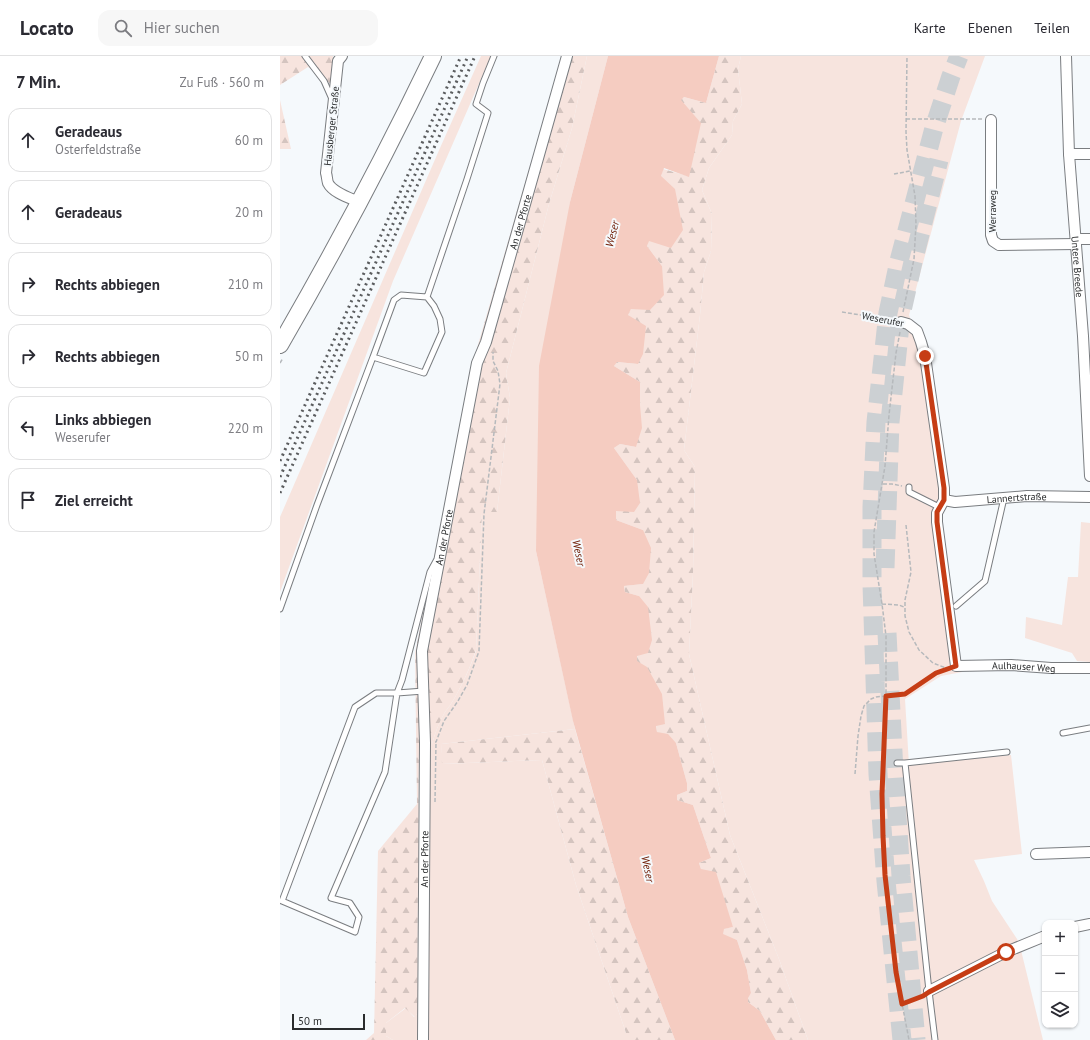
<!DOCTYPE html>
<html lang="de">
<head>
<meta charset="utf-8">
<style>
  :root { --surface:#fff; --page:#f7f7f7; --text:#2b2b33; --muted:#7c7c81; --line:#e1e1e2 }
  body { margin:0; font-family:"PT Sans",sans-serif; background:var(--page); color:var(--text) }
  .controls { position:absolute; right:12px; bottom:12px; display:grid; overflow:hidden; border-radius:8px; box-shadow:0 1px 3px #0004 }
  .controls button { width:36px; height:36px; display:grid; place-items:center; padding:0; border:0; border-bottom:1px solid var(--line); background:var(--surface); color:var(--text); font:20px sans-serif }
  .scale { position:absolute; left:12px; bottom:10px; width:73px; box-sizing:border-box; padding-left:4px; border:2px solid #2a2c2d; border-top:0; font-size:11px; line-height:14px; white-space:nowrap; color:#2a2c2d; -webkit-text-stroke:3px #f5f9fc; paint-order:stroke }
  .stop { position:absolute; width:12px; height:12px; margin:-9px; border:3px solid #c63d15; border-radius:50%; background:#fff }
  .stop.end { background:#c63d15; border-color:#fff; box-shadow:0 1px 4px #0008 }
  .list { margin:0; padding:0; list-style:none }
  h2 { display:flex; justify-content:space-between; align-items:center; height:52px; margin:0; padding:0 16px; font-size:17px }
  h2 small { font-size:13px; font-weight:400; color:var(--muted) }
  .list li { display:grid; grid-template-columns:26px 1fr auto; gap:12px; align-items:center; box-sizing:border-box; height:64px; margin:0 8px 8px; padding:0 8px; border:1px solid var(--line); border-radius:12px }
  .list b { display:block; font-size:15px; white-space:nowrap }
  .list p { margin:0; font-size:13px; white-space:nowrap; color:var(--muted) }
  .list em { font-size:13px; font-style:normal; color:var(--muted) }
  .icon { flex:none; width:22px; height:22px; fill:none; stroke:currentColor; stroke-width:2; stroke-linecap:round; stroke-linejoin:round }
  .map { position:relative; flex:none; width:810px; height:984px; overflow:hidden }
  header { display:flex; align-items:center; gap:24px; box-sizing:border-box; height:56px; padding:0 20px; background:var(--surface); border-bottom:1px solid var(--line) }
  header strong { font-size:19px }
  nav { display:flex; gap:22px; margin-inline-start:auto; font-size:14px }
  .search { width:280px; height:36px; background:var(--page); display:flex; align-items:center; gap:10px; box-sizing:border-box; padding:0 14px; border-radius:12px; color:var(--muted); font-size:15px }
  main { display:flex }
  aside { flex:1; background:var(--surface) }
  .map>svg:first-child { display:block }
  .green { fill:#f7e4de }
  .forest { fill:url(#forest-firs) }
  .water { fill:#f5ccc1 }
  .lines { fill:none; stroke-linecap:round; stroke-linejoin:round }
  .highway-tunnel { stroke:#ccd0d3; stroke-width:19; stroke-dasharray:19 10; stroke-linecap:butt }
  .lane-casing { stroke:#7a7d80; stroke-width:7 }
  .street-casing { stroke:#7a7d80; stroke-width:12 }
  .primary-casing { stroke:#7a7d80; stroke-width:18 }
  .path { stroke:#b6b9bc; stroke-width:1.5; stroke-dasharray:4 2; stroke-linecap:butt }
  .lane { stroke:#fff; stroke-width:5 }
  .street { stroke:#fff; stroke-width:10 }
  .primary { stroke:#fff; stroke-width:16 }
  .rail { stroke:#5b5d5f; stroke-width:3; stroke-dasharray:2 4; stroke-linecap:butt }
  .route { stroke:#c63d15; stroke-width:5 }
  .labels { text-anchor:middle; stroke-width:4; stroke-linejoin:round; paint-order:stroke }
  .street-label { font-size:10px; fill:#2a2c2d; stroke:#f5f9fc }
  .water-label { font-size:11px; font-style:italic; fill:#6f1b03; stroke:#f5f9fc }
</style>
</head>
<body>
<header>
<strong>Locato</strong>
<div class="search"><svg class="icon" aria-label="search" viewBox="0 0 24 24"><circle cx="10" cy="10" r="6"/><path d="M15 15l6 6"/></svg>Hier suchen</div>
<nav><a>Karte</a><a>Ebenen</a><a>Teilen</a></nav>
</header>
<main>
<aside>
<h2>7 Min.<small>Zu Fuß · 560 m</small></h2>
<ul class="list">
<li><svg class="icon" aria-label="ahead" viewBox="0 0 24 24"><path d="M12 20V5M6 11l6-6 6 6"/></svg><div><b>Geradeaus</b><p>Osterfeldstraße</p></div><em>60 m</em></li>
<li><svg class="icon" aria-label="ahead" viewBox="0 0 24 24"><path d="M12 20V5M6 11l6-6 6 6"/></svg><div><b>Geradeaus</b></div><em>20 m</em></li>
<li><svg class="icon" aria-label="right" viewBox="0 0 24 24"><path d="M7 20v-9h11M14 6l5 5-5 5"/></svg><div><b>Rechts abbiegen</b></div><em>210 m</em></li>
<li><svg class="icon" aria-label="right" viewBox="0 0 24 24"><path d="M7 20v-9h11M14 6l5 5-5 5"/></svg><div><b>Rechts abbiegen</b></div><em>50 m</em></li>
<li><svg class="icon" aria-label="left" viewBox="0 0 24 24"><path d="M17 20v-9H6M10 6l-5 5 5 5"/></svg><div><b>Links abbiegen</b><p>Weserufer</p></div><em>220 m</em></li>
<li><svg class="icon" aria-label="arrive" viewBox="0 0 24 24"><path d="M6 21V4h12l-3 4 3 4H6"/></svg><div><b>Ziel erreicht</b></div></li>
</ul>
</aside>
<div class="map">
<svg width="810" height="984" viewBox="0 0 810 984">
  <defs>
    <pattern id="forest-firs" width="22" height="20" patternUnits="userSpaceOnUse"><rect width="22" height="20" fill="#f7e4de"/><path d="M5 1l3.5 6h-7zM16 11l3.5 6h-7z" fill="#d4c4bf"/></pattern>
  </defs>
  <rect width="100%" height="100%" fill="#f5f9fc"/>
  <path class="green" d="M201,0H211L113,225L0,536V461L160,92Z
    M307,0H328L290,146L256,495L295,673L161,688L163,708L262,704L296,829L346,977V984H113L106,980V967L126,952L134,961L137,958L139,689L152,688C155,677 159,666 165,656C168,652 171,648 174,643C183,627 190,612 196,595L202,456H217L230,342L226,317L269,148L292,72Z
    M461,0H705L681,65L629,259L643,297L665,442L656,461L682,616L661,620L625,643L629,709L731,699L742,798L694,804L704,825L712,845L739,886L763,984H528L499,903L450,779L409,598L413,517L415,411L404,394L420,259L424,216L431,195L432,158L422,134L429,112L452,79L453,65L462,48L458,13Z
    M801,466L810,467V606L797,605L792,597L745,582L746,561L782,569L788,521H798Z"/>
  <path class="forest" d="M0,0H53L51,28L28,11L0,29Z
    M282,0H307L292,72L269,148L226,317L230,342L217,456H202L196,594C190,612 183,627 174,643C171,648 168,652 165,656C159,666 155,677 152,688L139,689L137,958L135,961L125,952L106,967V980L113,984H86L94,977L98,795L137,748L135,597L193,306Z
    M439,0H461L458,13L462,48L453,65L452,79L429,112L422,134L432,158L431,195L424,216L420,259L404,394L415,411L413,517L409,598L450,779L499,903L528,984H496L480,955L468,946L467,942L471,937L467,914L457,884L443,879V873L453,871L421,813L419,807L431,802L413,749L397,744V739L407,735V727L396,687L377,676L376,669L385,667L357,605L359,540L345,536L344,530L363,528V474L336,464V455L357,424L334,392L340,388L356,391L360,349V326L334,310L336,306L358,308L348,258L351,253L382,210L367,190L381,120L383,113L408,120L400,44L404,41L426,47Z
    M0,44L11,93H0Z
    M295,673L348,861L395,984H346V977L296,829L262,704L162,708L161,688Z"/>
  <path class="water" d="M328,0H439L426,47L404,41L401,44L421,67L409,121L384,112L381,120L395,133L403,174L391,192L369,185L367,190L382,210L384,239L370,254L351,253L348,259L366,270L363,298L358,308L337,306L334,310L360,326V349L362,372L356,391L340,388L334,392L357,424L360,447L354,456L336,455V464L363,474L371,492L369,517L363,528L344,530L345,536L359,540L368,551L372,584L368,597L357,600V605L367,611L382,638L385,668L376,670L377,676L388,678L396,687L407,727V735L397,739V744L413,749L431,802L419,807L421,813L436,816L453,871L444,873L443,878L457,884L467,914L471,937L468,942V946L480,955L496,984H395L348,861L293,665L256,495L259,310L290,146Z"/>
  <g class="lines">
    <path class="highway-tunnel" d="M605,512L610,366L621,259L633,206L659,104
      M607,577L614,716L621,820L636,984
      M622,984L606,825L598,718L592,528V451L596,366L608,257L619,205L654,72L671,20L679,0"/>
    <defs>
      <path id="lane" d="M25,0L44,25L52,43
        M121,239L147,241L154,250L160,263L162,276L144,317L93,301L114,244Z
        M147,241L187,123L208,57L196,48L203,27L214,0
        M629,431V436L659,451
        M676,550L705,525L724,442
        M0,553L37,449L93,301
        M144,635L117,637H96L75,651L2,845L75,876L79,861L70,847L51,842L105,716L117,637L122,624L150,516L156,505
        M783,677L810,672
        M617,707H625
        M655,984L649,935L625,707L727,696"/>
      <g id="street">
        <path d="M62,0L58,5L46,117C47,120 47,124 48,127C53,137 70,142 79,146"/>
        <path id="s1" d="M786,0L789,98L803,280L810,420"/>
        <path d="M711,64V179L713,185L719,189L796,188"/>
        <path d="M789,98H810"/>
        <path d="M796,183H810"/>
        <path id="s2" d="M621,266L628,268L637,275L641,286L645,300L664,432V444L657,457V466L676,610L731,609L771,612H810"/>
        <path id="s3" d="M664,444L675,446L747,440L810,441"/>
        <path d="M756,798L810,796"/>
        <path d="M795,871L810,868"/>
        <path d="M649,935L726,896L765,880"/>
        <path id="s4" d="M143,984L145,687L142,595L197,307L206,286L287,0"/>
      </g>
      <path id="primary" d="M0,289C55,194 106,98 153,0"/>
    </defs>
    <use href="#lane" class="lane-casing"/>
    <use href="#street" class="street-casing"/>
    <use href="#primary" class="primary-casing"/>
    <path class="path" d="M626,63H702
      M614,118L630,115
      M562,256L612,264
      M623,256L634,203L636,168L635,140L627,94L626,76L627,0
      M620,276L616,297L609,359L605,410L594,476V498L602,548L606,580V640L602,737L603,780L605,819L616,916L629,984
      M0,307L3,302
      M603,428H612L622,430
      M626,469L631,516L625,544V560L629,576L639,594L653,607L666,612
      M602,548L619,549L624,551
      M155,686H156L164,665L178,645L187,629L199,595L204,458L220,328L218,315L213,305V296
      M575,718L578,680L581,660L584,650L591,643L596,641L625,638L656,617L667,613
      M155,746L156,686
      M622,948L641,941"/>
    <use href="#lane" class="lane"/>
    <use href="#street" class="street"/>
    <use href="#primary" class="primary"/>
    <path class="rail" d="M0,405L181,0
      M0,421L188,0
      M0,437L195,0"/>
  </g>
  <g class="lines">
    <path class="route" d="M645,300L664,432V444L657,456V466L676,610L656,617L625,638L606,640L602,738L603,780L605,819L616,916L622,948L643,940L649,936L726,896"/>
  </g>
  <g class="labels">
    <g class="street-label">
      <text transform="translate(51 70) rotate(-84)" y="4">Hausberger Straße</text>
      <text transform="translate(712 155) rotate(-90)" y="4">Werraweg</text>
      <text dy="4" stroke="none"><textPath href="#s4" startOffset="830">An der Pforte</textPath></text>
      <text dy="4" stroke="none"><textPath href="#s1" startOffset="211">Untere Breede</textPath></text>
      <text transform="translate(603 263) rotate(11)" y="4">Weserufer</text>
      <text dy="4" stroke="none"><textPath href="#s3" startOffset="73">Lannertstraße</textPath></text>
      <text dy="4" stroke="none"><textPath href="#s4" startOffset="505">An der Pforte</textPath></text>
      <text dy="4" stroke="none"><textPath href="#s2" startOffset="427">Aulhauser Weg</textPath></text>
      <text dy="4" stroke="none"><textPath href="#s4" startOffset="181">An der Pforte</textPath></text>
    </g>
    <g class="water-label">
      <text transform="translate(332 178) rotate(-76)" y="4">Weser</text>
      <text transform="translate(299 497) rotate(78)" y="4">Weser</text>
      <text transform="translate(368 813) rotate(78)" y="4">Weser</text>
    </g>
  </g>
</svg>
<div class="controls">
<button>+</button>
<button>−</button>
<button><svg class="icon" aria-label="layers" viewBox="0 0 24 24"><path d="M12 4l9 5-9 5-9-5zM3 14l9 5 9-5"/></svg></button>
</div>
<div class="scale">50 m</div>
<div class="stop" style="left:726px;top:896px"></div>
<div class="stop end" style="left:645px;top:300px"></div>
</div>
</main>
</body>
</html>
